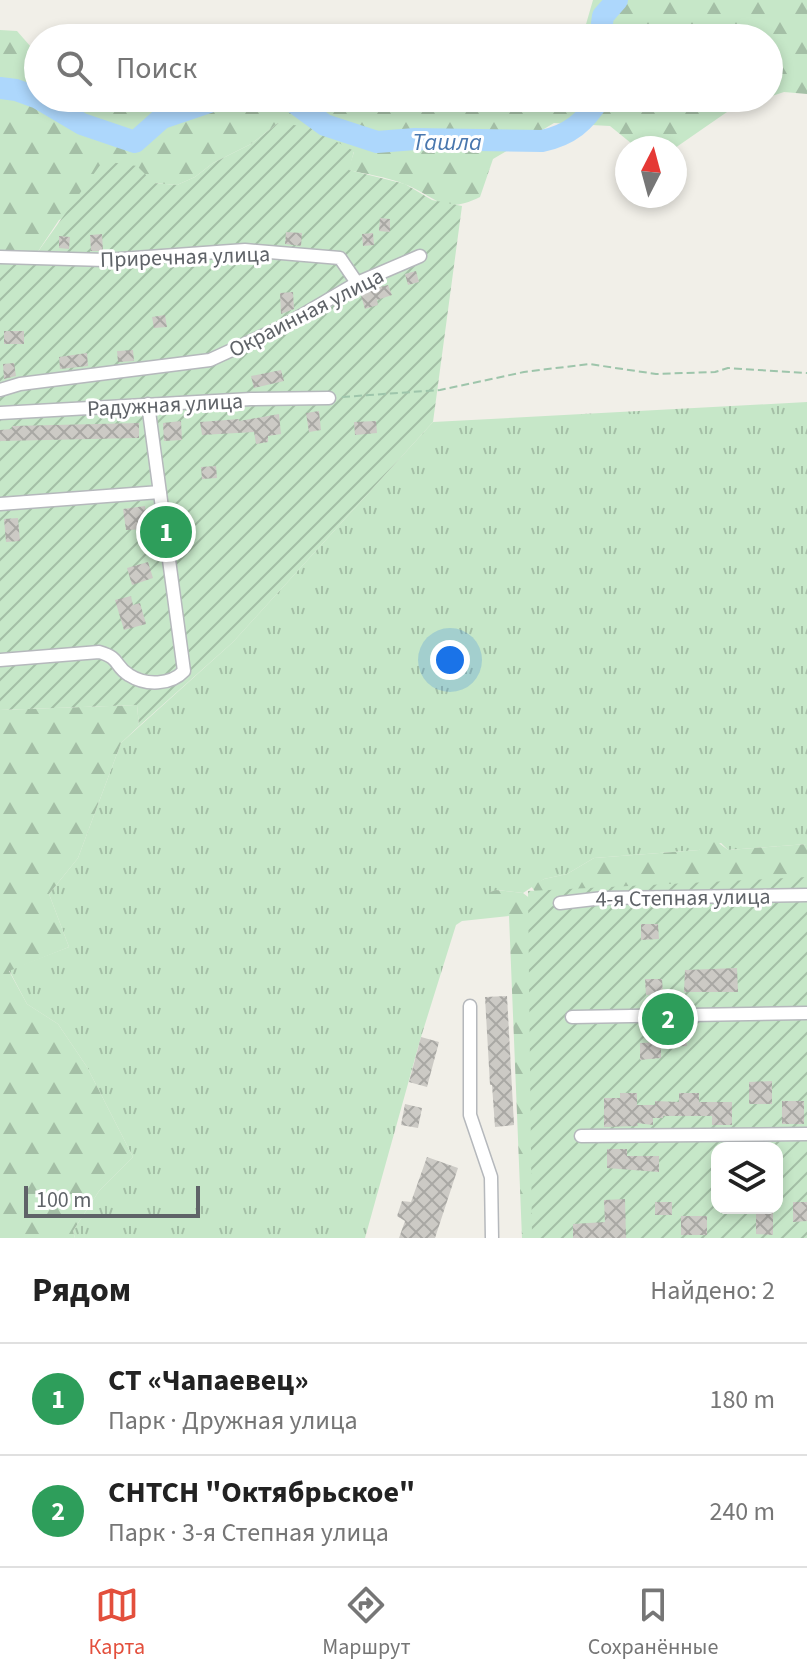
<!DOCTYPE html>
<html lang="ru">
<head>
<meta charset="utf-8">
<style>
  :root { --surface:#fff; --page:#f2f2f2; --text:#222; --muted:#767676; --line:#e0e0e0; --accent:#e34f3c }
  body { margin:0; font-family:"Source Sans 3",sans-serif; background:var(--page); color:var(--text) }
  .controls { position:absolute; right:24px; bottom:24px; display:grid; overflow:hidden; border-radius:16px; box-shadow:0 4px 12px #0003 }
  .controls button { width:72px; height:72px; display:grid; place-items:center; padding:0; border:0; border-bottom:2px solid var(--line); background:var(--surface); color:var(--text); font:40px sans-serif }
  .compass { position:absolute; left:615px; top:136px; width:72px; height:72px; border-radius:50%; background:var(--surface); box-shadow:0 4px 12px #0003; rotate:6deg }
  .scale { position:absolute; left:24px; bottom:20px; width:176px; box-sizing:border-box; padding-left:8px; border:4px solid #5f6368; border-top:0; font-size:22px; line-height:28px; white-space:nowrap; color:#5f6368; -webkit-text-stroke:6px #fff; paint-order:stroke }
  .you { position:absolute; left:450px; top:660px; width:28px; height:28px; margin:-20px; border:6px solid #fff; border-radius:50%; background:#1a73e8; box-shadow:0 0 0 12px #1a73e833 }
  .badge { display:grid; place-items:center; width:52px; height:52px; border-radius:50%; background:var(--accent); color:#fff; font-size:26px; font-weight:700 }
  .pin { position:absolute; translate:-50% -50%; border:4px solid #fff; box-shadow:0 2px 8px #0006 }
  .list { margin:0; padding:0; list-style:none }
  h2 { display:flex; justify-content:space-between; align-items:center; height:104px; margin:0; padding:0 32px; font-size:34px }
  h2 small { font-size:26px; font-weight:400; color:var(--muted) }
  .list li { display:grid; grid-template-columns:52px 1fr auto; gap:24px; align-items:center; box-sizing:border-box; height:112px; padding:0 32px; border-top:2px solid var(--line) }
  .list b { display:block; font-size:30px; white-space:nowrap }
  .list p { margin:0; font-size:26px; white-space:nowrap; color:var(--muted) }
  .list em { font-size:26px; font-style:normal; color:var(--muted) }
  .icon { flex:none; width:44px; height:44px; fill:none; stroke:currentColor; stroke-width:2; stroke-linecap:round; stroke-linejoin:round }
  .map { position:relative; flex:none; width:807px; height:1238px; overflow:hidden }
  .search { position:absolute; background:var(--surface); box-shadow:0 4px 12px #0003; left:24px; right:24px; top:24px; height:88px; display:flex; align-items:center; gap:20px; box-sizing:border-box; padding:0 28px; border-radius:44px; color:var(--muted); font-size:30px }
  .sheet { height:328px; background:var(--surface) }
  nav { display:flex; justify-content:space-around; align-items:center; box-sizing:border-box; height:112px; border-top:2px solid var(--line); background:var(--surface); font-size:22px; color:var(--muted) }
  nav a { display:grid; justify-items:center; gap:4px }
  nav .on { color:var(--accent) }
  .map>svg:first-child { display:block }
  .grass { fill:url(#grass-tufts) }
  .forest { fill:url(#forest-firs) }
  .garden { fill:url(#garden-furrows); fill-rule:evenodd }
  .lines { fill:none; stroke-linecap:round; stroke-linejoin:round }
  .river { stroke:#add7fc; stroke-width:22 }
  .building { fill:url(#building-cross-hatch) }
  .minor-casing { stroke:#b5b8bc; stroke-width:15 }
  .path { stroke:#9ec5ab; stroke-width:2; stroke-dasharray:8 4; stroke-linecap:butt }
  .minor { stroke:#fff; stroke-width:12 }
  .labels { text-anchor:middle; stroke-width:6; stroke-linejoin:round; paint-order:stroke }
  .street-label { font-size:22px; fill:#5f6368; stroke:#fff }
  .water-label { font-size:24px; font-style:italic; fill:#4977ae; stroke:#fff }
</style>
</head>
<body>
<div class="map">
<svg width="807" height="1238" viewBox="0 0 807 1238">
  <defs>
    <pattern id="grass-tufts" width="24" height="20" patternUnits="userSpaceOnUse" patternTransform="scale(2)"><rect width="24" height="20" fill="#c6e7c8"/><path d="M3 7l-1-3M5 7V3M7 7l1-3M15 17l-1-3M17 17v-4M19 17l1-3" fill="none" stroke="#a4bfa6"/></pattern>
    <pattern id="forest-firs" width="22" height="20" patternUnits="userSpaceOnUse" patternTransform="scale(2)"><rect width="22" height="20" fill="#c6e7c8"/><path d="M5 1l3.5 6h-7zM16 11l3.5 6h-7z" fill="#a4bfa6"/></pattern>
    <pattern id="garden-furrows" width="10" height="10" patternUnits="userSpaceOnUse" patternTransform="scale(2)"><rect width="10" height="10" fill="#c6e7c8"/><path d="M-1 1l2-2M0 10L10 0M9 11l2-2" fill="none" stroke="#a4bfa6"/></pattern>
    <pattern id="building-cross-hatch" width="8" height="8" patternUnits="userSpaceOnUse" patternTransform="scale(2)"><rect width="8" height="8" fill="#cccac5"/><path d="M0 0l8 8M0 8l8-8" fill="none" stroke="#a9a8a4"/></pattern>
  </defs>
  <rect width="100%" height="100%" fill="#f1efe8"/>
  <path class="grass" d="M807,402V844L728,850L721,843L699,850L594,858L567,874L544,879L523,893L497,890L490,892L501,911L509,916L462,921L456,925L421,1037L365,1238H75L73,1231L99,1191L133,1157L87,1067L58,1024L27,1004L9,970L69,947L49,894L78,858L121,743L233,642L433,422Z"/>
  <path class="forest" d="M593,0H807V94L784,92L769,97V38H582Z
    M0,30L17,31L38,55V98H766L727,112L675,148H637L610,126L554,123L493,159L480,197C442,216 436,196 404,184C387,177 366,174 348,170L354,152L278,123L251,144L213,163L195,177L177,185L154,183L59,220L37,253L0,256Z
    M137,705L139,726L121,743L78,858L49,894L69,947L9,971L27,1004L58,1024L87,1067L133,1157L99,1191L73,1231L75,1238H0V710Z
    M712,838L728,850L807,844V888L536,893L531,886L544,879L567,874L594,858L699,850Z
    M496,890L523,893L536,903L548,1238H522L509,916L487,907L490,892Z"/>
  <path class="garden" d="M278,123L309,127L354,151L349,170L405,184L432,200L462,206L433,422L233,642L139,726L137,705L0,710V256L37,253L103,161L137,166L154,183L177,185L195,177L213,163L251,144Z
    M807,877V1238H532L528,891ZM717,1148H777V1208H717Z"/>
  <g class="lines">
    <path class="river" d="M600,38L603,16L617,0
      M0,88L16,90L38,98
      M38,98L82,124L135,142L162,118L221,98
      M288,98L325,125L377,142L415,139L542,141C570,135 585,122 600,98"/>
  </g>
  <path class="building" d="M380,218L390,219V232L379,231Z
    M286,232L302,233L301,246L285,244Z
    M373,233L374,245L363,246L362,234Z
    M102,234L103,251H91L90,235Z
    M59,236L70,237L69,249L59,248Z
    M416,271L419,282L408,285L405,274Z
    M388,285L392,295L377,300L378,305L365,309L360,292Z
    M293,292L294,309L281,314L280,293Z
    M165,315L167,327L154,328L152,317Z
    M4,331H24V344H4Z
    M133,350L134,361L118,362L117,351Z
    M87,353L88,366L60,369L59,357Z
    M14,363L16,376L4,379L3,364Z
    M281,370L284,381L254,388L251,376Z
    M319,411L321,430L309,432L306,413Z
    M279,414L281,434L268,436V442L256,444L254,432L202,435L200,422L239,419V421Z
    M181,421L182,440L164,441L163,423Z
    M376,421L377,433L355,435L354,422Z
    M139,423V438L0,441V430L12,429V426Z
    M216,466L217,478L202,479L201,467Z
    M145,506L148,529L126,530L123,509Z
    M18,518L20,541L6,542L4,519Z
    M148,562L153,578L132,585L127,568Z
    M131,596L133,605L140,603L146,624L124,630L115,600Z
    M641,924H658L659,939L641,940Z
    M737,968L738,992H684L685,970Z
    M645,979H662L663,994L646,995Z
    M507,996L514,1125L495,1127L492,1085H490L485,997Z
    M664,1024H672L674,1038L681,1041L686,1039L687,1046L664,1047Z
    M421,1037L439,1042L427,1087L409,1082Z
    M661,1042V1058L640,1060V1043Z
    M772,1081V1104H749V1082Z
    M620,1093H637V1105H655V1101L679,1102V1093H699V1102H732V1125H712V1116H663V1118H653V1125L637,1123L638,1126L604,1127V1098H620Z
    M782,1101H804V1124H782Z
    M405,1104L422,1108L418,1128L401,1125Z
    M607,1149H627V1156H659V1172L607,1168Z
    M427,1157L458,1168L435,1238H399L405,1221L397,1216L402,1201L411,1202Z
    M625,1199L626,1238H573V1224L605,1222L604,1200Z
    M655,1202H672V1215H655Z
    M793,1202H807V1221L793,1222Z
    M756,1212H773V1235L756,1234Z
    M681,1216H707V1235H681Z"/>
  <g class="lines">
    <defs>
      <path id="minor" d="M0,257L106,260L245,250L340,258L357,283
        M0,390L20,384L210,360L282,327L357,283L420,256
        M0,413L251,399L329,398
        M0,504L160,492
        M0,660L99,652C121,658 114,666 129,675C146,686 171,685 184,671L148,404
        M560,903L603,898L807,895
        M470,1006V1115L491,1177L492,1238
        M680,1015L681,1032
        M572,1017L807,1013
        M581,1136L807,1134"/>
    </defs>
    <use href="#minor" class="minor-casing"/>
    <path class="path" d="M342,397L440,390L524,372L589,364L656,374L715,372L728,368L807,373"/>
    <use href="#minor" class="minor"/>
  </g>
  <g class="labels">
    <g class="street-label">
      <text transform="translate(185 256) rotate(-2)" y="8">Приречная улица</text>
      <text transform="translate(306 312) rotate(-27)" y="8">Окраинная улица</text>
      <text transform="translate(165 404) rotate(-3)" y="8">Радужная улица</text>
      <text transform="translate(683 897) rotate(-1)" y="8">4-я Степная улица</text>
    </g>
    <g class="water-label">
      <text x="447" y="150">Ташла</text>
    </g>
  </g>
</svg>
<div class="controls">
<button><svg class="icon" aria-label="layers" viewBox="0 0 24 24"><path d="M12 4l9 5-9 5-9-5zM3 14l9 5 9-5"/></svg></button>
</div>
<svg class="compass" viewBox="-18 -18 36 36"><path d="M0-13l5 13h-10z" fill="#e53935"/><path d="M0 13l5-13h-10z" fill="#767676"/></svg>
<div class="scale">100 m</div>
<div class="you"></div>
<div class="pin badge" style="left:166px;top:532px;background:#2e9e5b">1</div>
<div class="pin badge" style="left:668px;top:1019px;background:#2e9e5b">2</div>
<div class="search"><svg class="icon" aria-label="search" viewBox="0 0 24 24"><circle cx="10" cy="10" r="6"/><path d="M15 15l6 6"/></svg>Поиск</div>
</div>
<section class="sheet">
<h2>Рядом<small>Найдено: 2</small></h2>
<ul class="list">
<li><span class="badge" style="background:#2e9e5b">1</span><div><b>СТ «Чапаевец»</b><p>Парк · Дружная улица</p></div><em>180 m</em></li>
<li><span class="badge" style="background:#2e9e5b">2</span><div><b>СНТСН &quot;Октябрьское&quot;</b><p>Парк · 3-я Степная улица</p></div><em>240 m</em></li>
</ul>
</section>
<nav>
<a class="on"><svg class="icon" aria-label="map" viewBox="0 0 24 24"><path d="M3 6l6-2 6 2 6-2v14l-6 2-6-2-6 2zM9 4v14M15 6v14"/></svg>Карта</a>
<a><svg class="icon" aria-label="directions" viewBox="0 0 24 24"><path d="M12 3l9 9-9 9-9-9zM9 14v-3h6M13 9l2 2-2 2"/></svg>Маршрут</a>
<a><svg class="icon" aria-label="saved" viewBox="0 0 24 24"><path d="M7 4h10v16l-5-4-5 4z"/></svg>Сохранённые</a>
</nav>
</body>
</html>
